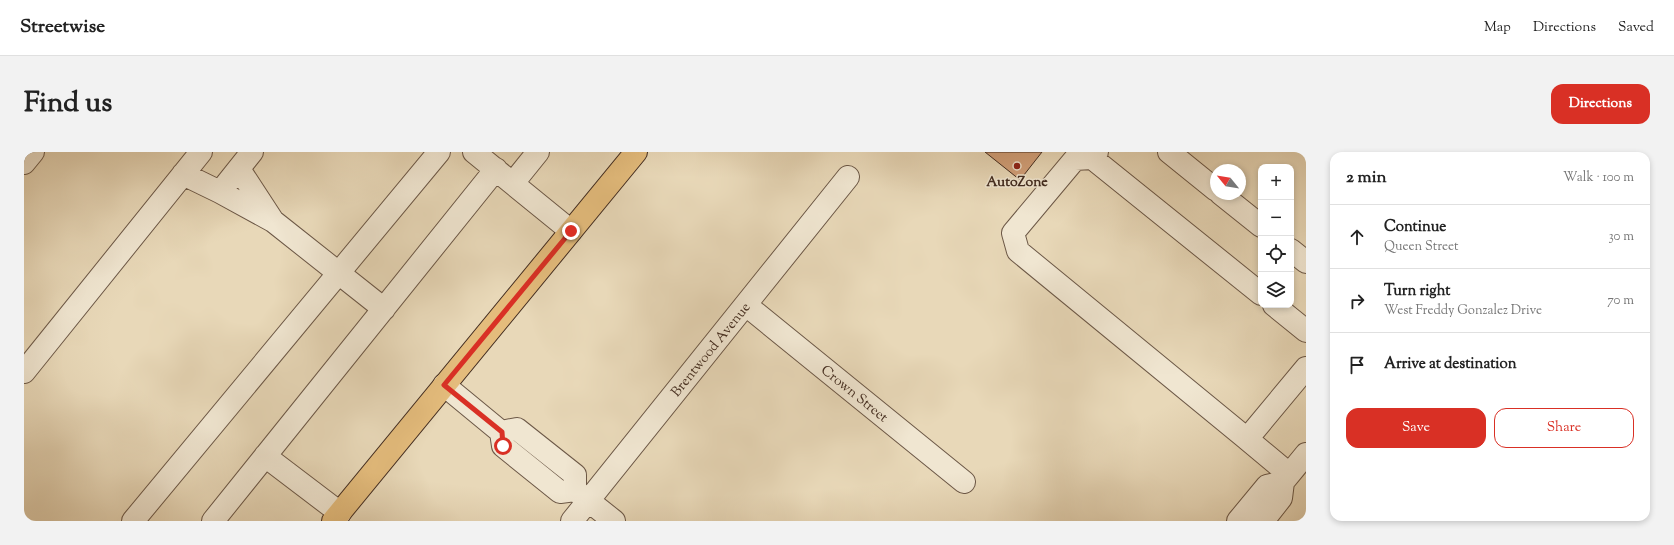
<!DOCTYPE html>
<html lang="en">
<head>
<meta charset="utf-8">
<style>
  :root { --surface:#fff; --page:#f2f2f2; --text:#222; --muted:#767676; --line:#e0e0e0; --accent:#d93025 }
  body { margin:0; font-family:"Sorts Mill Goudy",serif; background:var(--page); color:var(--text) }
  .controls { position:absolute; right:12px; top:12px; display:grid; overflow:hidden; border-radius:8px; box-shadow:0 2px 6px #0003 }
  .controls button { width:36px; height:36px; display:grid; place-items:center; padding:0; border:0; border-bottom:1px solid var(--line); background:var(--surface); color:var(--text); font:20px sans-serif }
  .compass { position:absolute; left:1186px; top:12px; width:36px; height:36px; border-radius:50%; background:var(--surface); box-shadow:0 2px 6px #0003; rotate:300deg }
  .stop { position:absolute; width:12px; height:12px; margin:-9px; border:3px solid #d93025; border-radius:50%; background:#fff }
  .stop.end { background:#d93025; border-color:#fff; box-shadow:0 1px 4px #0008 }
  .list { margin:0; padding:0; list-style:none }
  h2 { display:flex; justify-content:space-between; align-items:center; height:52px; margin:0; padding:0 16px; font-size:17px }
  h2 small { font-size:13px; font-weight:400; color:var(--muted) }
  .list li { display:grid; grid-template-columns:26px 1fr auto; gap:12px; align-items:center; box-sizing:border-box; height:64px; padding:0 16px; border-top:1px solid var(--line) }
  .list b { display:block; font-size:15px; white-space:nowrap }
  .list p { margin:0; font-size:13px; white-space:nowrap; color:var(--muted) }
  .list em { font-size:13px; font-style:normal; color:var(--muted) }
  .actions { display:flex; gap:8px; padding:12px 16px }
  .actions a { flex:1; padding:9px 0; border:1px solid var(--accent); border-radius:12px; text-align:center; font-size:14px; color:var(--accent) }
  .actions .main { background:var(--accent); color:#fff }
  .icon { flex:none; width:22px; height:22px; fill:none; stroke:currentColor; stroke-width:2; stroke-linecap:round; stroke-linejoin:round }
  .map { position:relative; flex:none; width:1282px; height:369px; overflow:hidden; border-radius:12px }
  header { display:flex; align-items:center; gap:24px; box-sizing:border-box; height:56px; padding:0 20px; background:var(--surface); border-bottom:1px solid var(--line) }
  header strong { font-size:19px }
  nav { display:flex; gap:22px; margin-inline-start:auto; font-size:14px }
  .intro { display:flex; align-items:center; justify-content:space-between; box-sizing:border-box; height:96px; padding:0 24px }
  h1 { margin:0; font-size:28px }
  .button { padding:10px 18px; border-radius:12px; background:var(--accent); color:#fff; font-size:14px; font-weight:700 }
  main { display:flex; gap:24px; padding:0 24px }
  aside { flex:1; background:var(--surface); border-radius:12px; box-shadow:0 2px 6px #0003 }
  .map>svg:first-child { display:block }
  .building { fill:#d19f78; stroke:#432d21 }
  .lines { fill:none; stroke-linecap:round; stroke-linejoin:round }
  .minor-casing { stroke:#6c5847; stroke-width:24 }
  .major-casing { stroke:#432d21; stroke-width:24 }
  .minor { stroke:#f0e6d1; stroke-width:22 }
  .major { stroke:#e4bc7c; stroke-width:22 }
  .route { stroke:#d93025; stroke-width:5 }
  .poi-dot { fill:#8f2418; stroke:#f0e6d1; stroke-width:1.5 }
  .labels { text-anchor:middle; stroke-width:3; stroke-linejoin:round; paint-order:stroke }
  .poi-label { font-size:14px; font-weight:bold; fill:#432d21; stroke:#f0e6d1 }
  .street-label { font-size:14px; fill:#432d21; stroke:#f0e6d1 }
</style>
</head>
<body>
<header>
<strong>Streetwise</strong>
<nav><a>Map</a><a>Directions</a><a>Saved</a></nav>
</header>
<div class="intro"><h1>Find us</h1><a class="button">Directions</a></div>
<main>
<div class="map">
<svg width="1282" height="369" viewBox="0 0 1282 369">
  <rect width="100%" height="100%" fill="#e8d8b8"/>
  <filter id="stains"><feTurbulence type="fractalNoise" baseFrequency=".005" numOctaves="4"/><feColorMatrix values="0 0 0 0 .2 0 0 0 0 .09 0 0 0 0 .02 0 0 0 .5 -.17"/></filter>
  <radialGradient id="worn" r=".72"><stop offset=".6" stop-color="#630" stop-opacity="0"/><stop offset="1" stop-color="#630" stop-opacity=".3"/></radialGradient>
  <path class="building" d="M961,0H1018L996,28Z"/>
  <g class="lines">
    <defs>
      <path id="minor" d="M450,0L547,79
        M1073,0L1068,6L1051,7L989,81L994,99L1223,287
        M1145,0L1192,38
        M1068,6L1237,142
        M0,11L9,0
        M159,22L196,40L228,0
        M489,31L514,0
        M196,40L249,69L215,17
        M1197,42L1237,74
        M249,69L360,157
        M1267,98L1282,110
        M722,153L940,330
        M1250,153L1282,179
        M0,220L177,0
        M420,233L477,280L479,294L536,340L551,338L590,369
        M477,280L493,277L551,323V338
        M241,304L316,361
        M1265,322L1223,287L1282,216
        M109,369L415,0
        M189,369L472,17
        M548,369L824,25
        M1214,369L1243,334L1259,330
        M1239,369L1257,346L1259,330L1282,302"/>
      <path id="major" d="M309,369L612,0"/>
    </defs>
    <use href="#minor" class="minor-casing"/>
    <use href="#major" class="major-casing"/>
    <use href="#minor" class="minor"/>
    <use href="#major" class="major"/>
  </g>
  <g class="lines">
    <path class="route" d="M479,294L478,280L420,233L547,79"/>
  </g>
  <circle class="poi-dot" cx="993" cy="14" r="4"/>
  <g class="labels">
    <g class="poi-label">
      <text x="993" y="34">AutoZone</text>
    </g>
    <g class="street-label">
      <text transform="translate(686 197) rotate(-51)" y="5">Brentwood Avenue</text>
      <text transform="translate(831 241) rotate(39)" y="5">Crown Street</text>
    </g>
  </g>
  <rect width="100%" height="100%" filter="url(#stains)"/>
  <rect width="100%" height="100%" fill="url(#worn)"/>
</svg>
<div class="controls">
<button>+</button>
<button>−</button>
<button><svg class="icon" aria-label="locate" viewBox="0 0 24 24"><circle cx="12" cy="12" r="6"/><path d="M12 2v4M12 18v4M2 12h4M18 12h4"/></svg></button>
<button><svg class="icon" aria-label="layers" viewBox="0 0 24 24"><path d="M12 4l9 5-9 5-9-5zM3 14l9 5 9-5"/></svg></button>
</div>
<svg class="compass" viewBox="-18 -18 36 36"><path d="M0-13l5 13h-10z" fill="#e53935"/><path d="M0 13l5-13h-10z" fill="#767676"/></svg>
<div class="stop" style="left:479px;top:294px"></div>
<div class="stop end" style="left:547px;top:79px"></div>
</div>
<aside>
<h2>2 min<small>Walk · 100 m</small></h2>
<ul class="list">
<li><svg class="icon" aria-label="ahead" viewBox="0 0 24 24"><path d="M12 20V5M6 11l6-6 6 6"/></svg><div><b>Continue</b><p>Queen Street</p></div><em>30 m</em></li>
<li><svg class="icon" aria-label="right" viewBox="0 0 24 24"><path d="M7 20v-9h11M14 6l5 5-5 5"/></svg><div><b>Turn right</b><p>West Freddy Gonzalez Drive</p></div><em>70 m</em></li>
<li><svg class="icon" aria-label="arrive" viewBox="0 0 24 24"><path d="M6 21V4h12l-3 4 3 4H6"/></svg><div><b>Arrive at destination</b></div></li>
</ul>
<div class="actions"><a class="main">Save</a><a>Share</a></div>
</aside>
</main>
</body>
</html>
